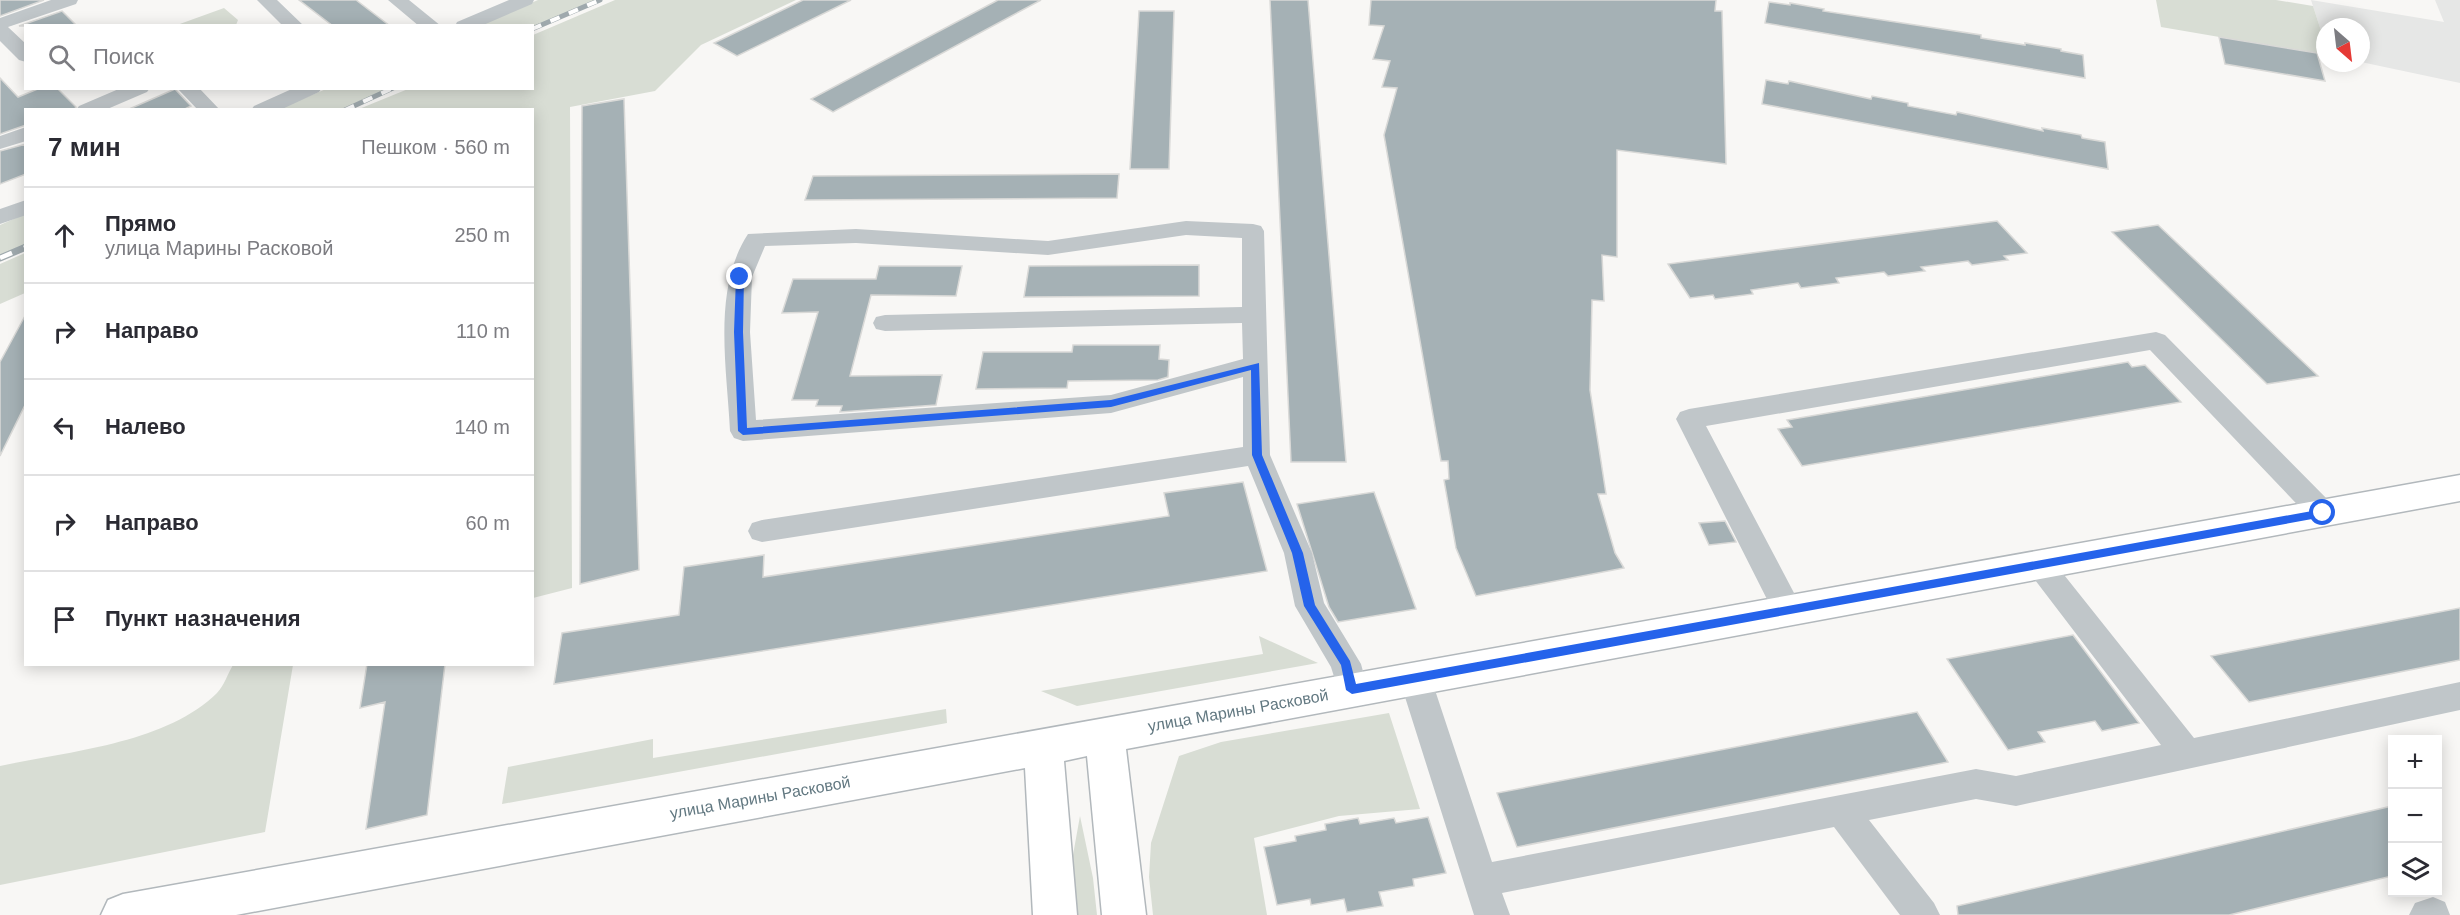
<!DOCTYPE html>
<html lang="ru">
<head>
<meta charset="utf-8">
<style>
  :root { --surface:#fff; --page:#f7f7f7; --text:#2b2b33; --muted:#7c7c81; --line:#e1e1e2 }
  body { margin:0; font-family:Arial,sans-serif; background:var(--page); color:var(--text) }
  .controls { position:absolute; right:18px; bottom:18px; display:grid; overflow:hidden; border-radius:0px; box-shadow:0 3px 15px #0003 }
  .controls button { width:54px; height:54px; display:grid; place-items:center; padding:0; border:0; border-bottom:2px solid var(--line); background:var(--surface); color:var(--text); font:30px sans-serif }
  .compass { position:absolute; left:2316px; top:18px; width:54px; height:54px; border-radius:50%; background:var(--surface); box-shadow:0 3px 15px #0003; rotate:152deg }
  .stop { position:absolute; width:18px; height:18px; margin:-14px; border:4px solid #2563eb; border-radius:50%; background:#fff }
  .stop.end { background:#2563eb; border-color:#fff; box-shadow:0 2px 6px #0008 }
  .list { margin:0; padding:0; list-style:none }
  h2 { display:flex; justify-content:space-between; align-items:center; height:78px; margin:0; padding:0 24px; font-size:26px }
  h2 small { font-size:20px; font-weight:400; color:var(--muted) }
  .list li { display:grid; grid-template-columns:39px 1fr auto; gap:18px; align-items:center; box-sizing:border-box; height:96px; padding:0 24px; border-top:2px solid var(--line) }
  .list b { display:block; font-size:22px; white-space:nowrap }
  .list p { margin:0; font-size:20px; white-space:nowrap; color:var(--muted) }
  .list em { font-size:20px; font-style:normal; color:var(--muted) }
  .icon { flex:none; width:33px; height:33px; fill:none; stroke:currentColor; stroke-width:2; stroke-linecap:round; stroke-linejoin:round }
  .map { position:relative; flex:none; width:2460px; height:915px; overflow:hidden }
  .search { position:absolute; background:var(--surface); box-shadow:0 3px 15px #0003; left:24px; top:24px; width:510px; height:66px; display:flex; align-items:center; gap:15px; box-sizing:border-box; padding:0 21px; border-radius:0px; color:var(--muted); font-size:22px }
  .panel { position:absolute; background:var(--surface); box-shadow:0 3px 15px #0003; left:24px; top:108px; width:510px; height:558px; border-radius:0px }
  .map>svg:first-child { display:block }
  .built { fill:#e6e7e6 }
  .green { fill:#d8ddd4 }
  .building { fill:#a5b1b5; stroke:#d9d9d7; stroke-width:1.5 }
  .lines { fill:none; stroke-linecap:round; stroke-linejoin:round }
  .major-casing { stroke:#b2b8bc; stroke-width:3 }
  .minor { fill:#c0c6c9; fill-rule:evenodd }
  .major { fill:#fff; fill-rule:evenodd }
  .rail-far1-casing { stroke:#9fa9ad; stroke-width:5 }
  .rail-casing { stroke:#9fa9ad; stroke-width:7 }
  .rail-far1 { stroke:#fff; stroke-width:4; stroke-dasharray:10; stroke-linecap:butt }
  .rail { stroke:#fff; stroke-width:4.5; stroke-dasharray:13; stroke-linecap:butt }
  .route { fill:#2563eb }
  .labels { text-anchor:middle; stroke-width:6; stroke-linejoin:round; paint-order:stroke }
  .street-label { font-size:16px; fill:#627881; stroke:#fff }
</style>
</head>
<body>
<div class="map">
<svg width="2460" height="915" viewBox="0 0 2460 915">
  <rect width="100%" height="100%" fill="#f8f7f5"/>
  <path class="built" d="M2311,0L2444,22L2435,0H2460V83L2361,62V27H2325V43Z"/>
  <path class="green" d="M538,0H599L533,29L532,26H477Z
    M615,0H796L701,45L655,91L570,107L572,588L533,598L532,110L359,109L408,89L532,88L533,35Z
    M2156,0H2276L2313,6L2325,43V55L2161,27Z
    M224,8L238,20L236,25H177Z
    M326,89H392L343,109L276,110Z
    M25,214V245L0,256V225Z
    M25,253V293L0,304V264Z
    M1259,636L1318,663L1077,706L1041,691L1263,654Z
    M233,665H293L265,832L0,885V766C69,751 165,744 217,693C224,686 228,673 233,665Z
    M946,709L947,723L502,804L508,767L653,739V758Z
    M1389,713L1420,809L1339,816L1254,838L1267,915H1153L1149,877L1151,843L1179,756L1221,742Z
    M1080,816L1093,878L1097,915H1072L1069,877Z"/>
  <path class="building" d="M0,0H44L0,16Z
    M299,0H356L390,26H333Z
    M803,0H851L737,56L714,43Z
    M998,0H1041L833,112L811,99Z
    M1270,0H1308L1346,462H1291Z
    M1371,0H1716L1715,11H1722L1726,164L1617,150V257L1602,255L1604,301L1592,300L1590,390L1606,494H1598L1615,553L1624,568L1476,596L1456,548L1444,480L1449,479L1448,461H1441L1384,135L1397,88L1382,87L1390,61L1373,59L1384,26L1369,25Z
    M1769,2L1790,5V3L1824,9L1823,11L1981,35V38L2025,45V43L2061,49V51L2083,55L2085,78L1765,23Z
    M62,11L77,26H19Z
    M1139,11H1174L1169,169H1130Z
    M2219,37L2317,53L2325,81L2225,64Z
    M0,78L18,97L40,88H57L76,107L74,110H26V125L0,134Z
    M1766,80L1788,84L1789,81L1871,99L1872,96L1908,103V106L1956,115L1957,112L2043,131L2042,128L2081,135L2082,138L2105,142L2108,169L1762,104Z
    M175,89L191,106L183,110H127Z
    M624,99L639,570L580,584L582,106Z
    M26,144V174L0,184V151Z
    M1119,174L1117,198L805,200L813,176Z
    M1997,221L2027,253L2004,256L2008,260L1972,265L1968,261L1921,267L1925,271L1888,276L1884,272L1836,278L1839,283L1801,288L1798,283L1751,290L1753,294L1715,299L1713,295L1690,298L1668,264Z
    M2158,225L2318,376L2267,384L2112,232Z
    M1199,265V296L1024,297L1029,266Z
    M879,266H962L956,296L871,295L850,376L942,375L936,405L840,412L842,406H816L818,400H792L818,312L782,313L793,279H876Z
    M26,314V403L0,456V362Z
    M1073,345H1160L1159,359L1169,360L1168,377L1158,380L1068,381L1067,388L976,389L983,352H1072Z
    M2128,362L2132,367L2145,365L2181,402L1802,466L1778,429L1792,427L1787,420Z
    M1243,482L1267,571L554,684L562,633L679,615L684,567L764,555L763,577L1169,516L1164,493Z
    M1374,492L1416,609L1338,622L1329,607L1297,504Z
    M1725,521L1736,542L1709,545L1699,523Z
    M2460,608V660L2249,702L2211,656Z
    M2073,635L2139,723L2102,731L2095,721L2038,732L2045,742L2008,750L1947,659Z
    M367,664H445L427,815L366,829L385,702L360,708Z
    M1917,712L1948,762L1517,847L1497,793Z
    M2392,806V876L2229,915H1958L1957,906Z
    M1428,817L1446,873L1413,879L1414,886L1379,892L1383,906L1347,912L1344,899L1311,905L1310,899L1277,905L1264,847L1296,841L1295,836L1326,830L1325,824L1358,818L1360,824L1394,818L1396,823Z"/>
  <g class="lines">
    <defs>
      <path id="major" d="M2460,475V501L1126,749L1146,915H1102L1087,756L1064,761L1077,915H1033L1025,768L236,915H101L108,900L123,894Z"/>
    </defs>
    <use href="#major" class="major-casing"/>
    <path class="minor" d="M51,0H78L76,4L8,27L26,44V62L19,60L0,41V18Z
      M257,0H277L304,26H283Z
      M388,0H409L441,26H419Z
      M509,0H534L532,4L481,26H455L457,22Z
      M121,88H150L147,92L105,110H76L79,106Z
      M177,88H199L220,110H198Z
      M294,88H322L319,92L280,110H251L254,106Z
      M26,127V141L0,149V136Z
      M26,200V215L0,224V209Z
      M1186,221L1253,224L1261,226L1264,231L1270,455L1312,553L1324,603L1361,664L1368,690L1363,699L1352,703L1341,699L1331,667L1295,606L1284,553L1248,466L762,542L752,539L748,531L752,523L762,520L1243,447V377L1111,413L743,441L734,438L730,431C727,368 712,289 748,234L856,229L1048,241ZM1186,235L1242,238V307L885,315L876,317L873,323L876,329L885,331L1242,323L1243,359L1111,395L756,420L750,332L752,277L765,246L856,243L1048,255Z
      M2156,332L2165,335L2333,505L2337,513L2333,521L2323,524L2313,521L2150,350L1706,426L1803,610L1799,619L1788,622L1777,619L1676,419L1680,412L1689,409Z
      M2039,552L2049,556L2194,738L2460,682V710L2016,806L1976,799L1869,820L1934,903L1940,915H1900L1834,827L1502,893L1510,915H1474L1399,678L1404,669L1415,665L1426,669L1431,678L1492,862L1976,769L2016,776L2161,745L2029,572L2025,564L2029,556Z
      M2433,897L2445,902L2450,915H2409L2415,903Z"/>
    <use href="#major" class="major"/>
    <defs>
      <path id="rail-far1" d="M532,29L600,0
        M345,110L393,88"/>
      <path id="rail" d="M0,258L26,247"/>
    </defs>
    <use href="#rail-far1" class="rail-far1-casing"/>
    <use href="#rail" class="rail-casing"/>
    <use href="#rail-far1" class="rail-far1"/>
    <use href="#rail" class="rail"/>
  </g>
  <path class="route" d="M740,274L744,277L743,332L747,428L1111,400L1259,363L1262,455L1303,553L1315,605L1350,661L1356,684L2323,509L2328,513L2323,517L1352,694L1346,690L1341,665L1304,606L1292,553L1252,455L1251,370L1111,407L743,435L738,431L734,332L736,277Z"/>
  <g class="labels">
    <g class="street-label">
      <text transform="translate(1238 710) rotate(-10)" y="6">улица Марины Расковой</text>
      <text transform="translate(760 797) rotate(-10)" y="6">улица Марины Расковой</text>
    </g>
  </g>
</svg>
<div class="controls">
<button>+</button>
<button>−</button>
<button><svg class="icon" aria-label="layers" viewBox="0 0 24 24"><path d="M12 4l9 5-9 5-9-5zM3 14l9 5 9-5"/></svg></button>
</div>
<svg class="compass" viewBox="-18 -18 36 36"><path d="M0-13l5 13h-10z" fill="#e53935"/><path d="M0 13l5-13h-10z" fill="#7c7c81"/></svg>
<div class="stop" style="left:2323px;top:513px"></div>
<div class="stop end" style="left:740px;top:277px"></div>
<div class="search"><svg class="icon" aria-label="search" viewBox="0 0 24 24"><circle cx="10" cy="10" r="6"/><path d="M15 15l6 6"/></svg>Поиск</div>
<section class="panel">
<h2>7 мин<small>Пешком · 560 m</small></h2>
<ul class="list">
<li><svg class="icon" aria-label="ahead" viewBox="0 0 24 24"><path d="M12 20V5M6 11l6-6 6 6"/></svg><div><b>Прямо</b><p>улица Марины Расковой</p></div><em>250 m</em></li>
<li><svg class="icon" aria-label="right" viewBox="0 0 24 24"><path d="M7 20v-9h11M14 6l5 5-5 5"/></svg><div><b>Направо</b></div><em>110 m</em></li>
<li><svg class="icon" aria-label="left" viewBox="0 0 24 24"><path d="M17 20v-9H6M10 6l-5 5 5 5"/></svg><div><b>Налево</b></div><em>140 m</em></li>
<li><svg class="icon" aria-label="right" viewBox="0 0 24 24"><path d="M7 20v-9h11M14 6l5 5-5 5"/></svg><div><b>Направо</b></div><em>60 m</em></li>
<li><svg class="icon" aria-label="arrive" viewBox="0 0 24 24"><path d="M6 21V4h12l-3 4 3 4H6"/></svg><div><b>Пункт назначения</b></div></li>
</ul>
</section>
</div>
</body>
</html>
